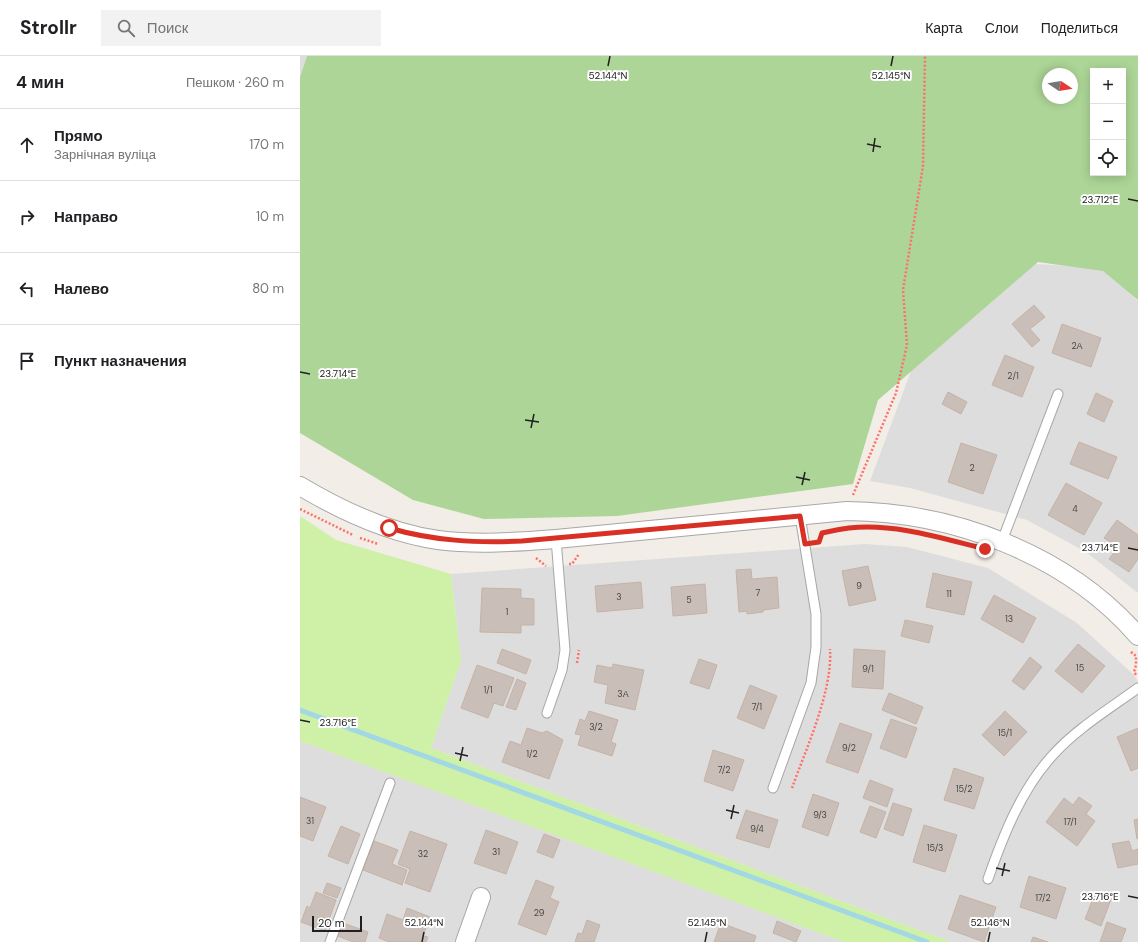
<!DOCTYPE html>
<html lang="ru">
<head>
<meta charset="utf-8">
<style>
  :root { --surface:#fff; --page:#f2f2f2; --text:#202124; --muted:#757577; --line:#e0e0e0 }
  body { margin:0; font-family:"DM Sans",sans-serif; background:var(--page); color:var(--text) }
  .controls { position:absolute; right:12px; top:12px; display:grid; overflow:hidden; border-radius:0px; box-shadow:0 2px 10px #0003 }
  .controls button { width:36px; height:36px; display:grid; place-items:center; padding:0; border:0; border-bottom:1px solid var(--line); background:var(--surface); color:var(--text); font:20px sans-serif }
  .compass { position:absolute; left:742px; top:12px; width:36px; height:36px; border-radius:50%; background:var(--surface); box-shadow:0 2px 10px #0003; rotate:102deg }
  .scale { position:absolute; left:12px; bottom:10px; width:50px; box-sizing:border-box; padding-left:4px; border:2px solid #202020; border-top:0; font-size:11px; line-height:14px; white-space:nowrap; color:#202020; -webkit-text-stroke:3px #fff; paint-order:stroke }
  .stop { position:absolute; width:12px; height:12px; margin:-9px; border:3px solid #d93025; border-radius:50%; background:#fff }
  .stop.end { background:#d93025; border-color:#fff; box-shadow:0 1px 4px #0008 }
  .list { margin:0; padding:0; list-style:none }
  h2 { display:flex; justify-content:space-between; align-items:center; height:52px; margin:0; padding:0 16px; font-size:17px }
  h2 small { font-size:13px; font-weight:400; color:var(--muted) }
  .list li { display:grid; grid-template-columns:26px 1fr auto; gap:12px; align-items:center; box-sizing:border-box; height:72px; padding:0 16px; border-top:1px solid var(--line) }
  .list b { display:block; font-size:15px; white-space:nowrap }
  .list p { margin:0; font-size:13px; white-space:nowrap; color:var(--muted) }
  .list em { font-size:13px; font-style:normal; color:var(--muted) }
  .icon { flex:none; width:22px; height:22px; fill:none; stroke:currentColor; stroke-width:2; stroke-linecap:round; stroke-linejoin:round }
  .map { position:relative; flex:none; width:838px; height:886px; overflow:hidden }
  header { display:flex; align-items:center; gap:24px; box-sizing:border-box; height:56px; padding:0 20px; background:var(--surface); border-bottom:1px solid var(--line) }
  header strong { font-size:19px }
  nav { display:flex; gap:22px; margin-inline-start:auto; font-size:14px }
  .search { width:280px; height:36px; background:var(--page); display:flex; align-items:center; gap:10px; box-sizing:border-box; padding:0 14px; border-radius:0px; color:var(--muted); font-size:15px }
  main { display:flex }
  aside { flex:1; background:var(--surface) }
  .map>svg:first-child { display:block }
  .residential { fill:#dedddd }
  .grass { fill:#cff0a7 }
  .forest { fill:#add597; fill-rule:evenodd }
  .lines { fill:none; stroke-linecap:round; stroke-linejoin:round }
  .stream { stroke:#a2d8e3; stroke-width:5 }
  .building { fill:#cabfb8; stroke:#c5b2a6 }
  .service-casing { stroke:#a7a7a7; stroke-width:11 }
  .minor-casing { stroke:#a7a7a7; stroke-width:20 }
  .path { stroke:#ff7069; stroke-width:2.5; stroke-dasharray:2 2; stroke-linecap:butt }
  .service { stroke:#fff; stroke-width:9 }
  .minor { stroke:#fff; stroke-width:18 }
  .route { stroke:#d93025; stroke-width:5 }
  .ticks { fill:none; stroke:#202020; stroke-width:1.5 }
  .labels { text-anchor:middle; stroke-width:4; stroke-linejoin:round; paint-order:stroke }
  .number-label { font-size:9px; fill:#4a4846 }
  .ticks-label { font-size:10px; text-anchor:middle; fill:#202020; stroke:#fff; stroke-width:4; stroke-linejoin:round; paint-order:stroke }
</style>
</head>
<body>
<header>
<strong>Strollr</strong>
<div class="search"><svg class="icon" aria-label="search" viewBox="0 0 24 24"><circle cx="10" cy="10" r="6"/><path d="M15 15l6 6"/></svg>Поиск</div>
<nav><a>Карта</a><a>Слои</a><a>Поделиться</a></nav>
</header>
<main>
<aside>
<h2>4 мин<small>Пешком · 260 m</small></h2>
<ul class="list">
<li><svg class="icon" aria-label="ahead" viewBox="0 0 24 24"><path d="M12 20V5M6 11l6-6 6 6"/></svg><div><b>Прямо</b><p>Зарнічная вуліца</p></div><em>170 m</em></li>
<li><svg class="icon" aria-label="right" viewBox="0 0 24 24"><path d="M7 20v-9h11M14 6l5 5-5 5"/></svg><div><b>Направо</b></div><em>10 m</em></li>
<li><svg class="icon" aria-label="left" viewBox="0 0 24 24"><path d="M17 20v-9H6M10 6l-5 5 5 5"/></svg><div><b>Налево</b></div><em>80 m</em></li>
<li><svg class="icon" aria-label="arrive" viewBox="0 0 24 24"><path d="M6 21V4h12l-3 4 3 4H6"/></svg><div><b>Пункт назначения</b></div></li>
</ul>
</aside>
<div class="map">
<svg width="838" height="886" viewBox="0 0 838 886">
  <rect width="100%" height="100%" fill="#f2ede6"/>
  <path class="residential" d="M0,0H7L0,21Z
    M735,208L805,212L838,245V537L786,496L727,464L610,432L570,425L611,315Z
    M565,488L607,491L688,512L777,567L834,619L838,626V886H651L131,692L161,605L151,518Z
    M0,685L126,731L544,886H0Z"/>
  <path class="grass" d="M0,460L36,484L151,518L161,605L131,692L651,886H544L0,685Z"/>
  <path class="forest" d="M7,0H838V244L803,215L738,206L578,344L553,428L317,460L184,463L113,444L0,377V21ZM793,15H823V117H793ZM748,18H772V42H748Z"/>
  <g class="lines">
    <path class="stream" d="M0,654L627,886"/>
  </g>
  <path class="building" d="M734,249L745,261L730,273L740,284L732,291L712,268Z
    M762,268L801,282L791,311L752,297Z
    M705,299L734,311L722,341L692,329Z
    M648,336L667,346L661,358L642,348Z
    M796,337L813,345L804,366L787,358Z
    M779,386L817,401L808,423L770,408Z
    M661,387L697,399L683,438L648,426Z
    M766,427L802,447L784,479L748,459Z
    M817,464L838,479V503L829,516L809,503L818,491L804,482Z
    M568,510L576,544L549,550L542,515Z
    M451,513L452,523L477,521L479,552L463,554V556L447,558V555L439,556L436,514Z
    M633,517L672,526L664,559L626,551Z
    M341,526L343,552L297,556L295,530Z
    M405,528L407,557L373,560L371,531Z
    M182,532L221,533V542L234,543V569H221V577L180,576Z
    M694,539L736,562L723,587L681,563Z
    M605,564L633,570L629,587L601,580Z
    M778,588L805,610L782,637L755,615Z
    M202,593L231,604L226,618L197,607Z
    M554,593L585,595L583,633L552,631Z
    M730,601L742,611L724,634L712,625Z
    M399,603L417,609L409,633L390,627Z
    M313,608L344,614L335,654L305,647L308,629L294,626L297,609L312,612Z
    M177,609L214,622L203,650L194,647L188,662L161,652Z
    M217,623L226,627L216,654L206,651Z
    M450,629L477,640L464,673L437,662Z
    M589,637L623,651L616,668L582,654Z
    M289,655L318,664L311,686L316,688L312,700L278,689L281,679L275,678L280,663L285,665Z
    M705,655L727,676L704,700L682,679Z
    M591,663L617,672L606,702L580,692Z
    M540,667L572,678L558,717L526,706Z
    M227,672L242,677L247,675L263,684L249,723L202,706L210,685L221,689Z
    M838,672V712L831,715L817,681Z
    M413,694L444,704L433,735L404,725Z
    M654,712L684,722L674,753L644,744Z
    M570,724L593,733L587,751L563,742Z
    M513,738L539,747L528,780L502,771Z
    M0,741L26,751L13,785L0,780Z
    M779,741L792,750L786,758L795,765L777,790L746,766L764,742L773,749Z
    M593,747L612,753L603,780L584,773Z
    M570,750L586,756L576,782L560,776Z
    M446,754L478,764L469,792L436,782Z
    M838,763V783H837L834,764Z
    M624,769L657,779L645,816L613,806Z
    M41,770L60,778L48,808L28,800Z
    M186,774L218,786L206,818L174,807Z
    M110,775L147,788L130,836L105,827L110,813L98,808Z
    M244,778L260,784L253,802L237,796Z
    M74,785L98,794L92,808L107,814L102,829L63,814Z
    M829,785L832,795L838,793V808L818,812L812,788Z
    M729,820L766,832L756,863L720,851Z
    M236,824L254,831L250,842L259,846L246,879L218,868Z
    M27,827L41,832L37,842L23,837Z
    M796,835L812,841L801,870L785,863Z
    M16,836L36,844L25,875L1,866L7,850L10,852Z
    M660,839L696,851L684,886L648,873Z
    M107,852L130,861L123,880L128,881L126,886H89L79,882L87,858L103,864Z
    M287,864L300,869L294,886H275L278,877L282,878Z
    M477,865L501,875L496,886L473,877Z
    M807,866L826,873L821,886H800Z
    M43,867L68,876L65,886H53L38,880Z
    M421,867L456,880L454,886H414Z
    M733,881L748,886H731Z"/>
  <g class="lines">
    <defs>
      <path id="service" d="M702,485L758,338
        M247,657L262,614L265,594L256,483
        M473,732L511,627L516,591V558L500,460
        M688,823C703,780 721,734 752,700C776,673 809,653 838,632
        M30,886L90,727"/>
      <path id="minor" d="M0,430C42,455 88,477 138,484C177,489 217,486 256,483L547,455C653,456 767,498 838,580
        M165,886L181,841"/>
    </defs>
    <use href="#service" class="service-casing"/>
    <use href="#minor" class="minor-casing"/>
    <path class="path" d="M553,439L596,337L607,289L603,234L623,110L625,0
      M0,453L53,479
      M60,482L78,488
      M516,486H519L522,477L531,475
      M236,502L246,510
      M269,508H272L279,498
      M831,596L836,600V609L834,616L837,620
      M277,607L279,594
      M492,732C506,693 533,634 530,593"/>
    <use href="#service" class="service"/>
    <use href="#minor" class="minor"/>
  </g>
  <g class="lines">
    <path class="route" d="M89,472C134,485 175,487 222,485L500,460L505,488L519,486L522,477C531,475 540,473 549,472C594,467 641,482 685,493"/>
  </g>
  <path class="ticks" d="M308,10L310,0M591,10L593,0M567,88L581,91M573,96L575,82M828,143L838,145M0,316L10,318M225,364L239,366M231,372L234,358M496,421L510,424M502,429L505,416M828,492L838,494M0,664L10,666M155,697L168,700M160,705L163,691M426,754L439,757M431,763L434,749M696,812L710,815M702,820L705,807M828,840L838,842M122,886L124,876M405,886L407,876M688,886L690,876"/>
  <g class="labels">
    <g class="number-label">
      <text x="777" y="293">2А</text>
      <text x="713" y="323">2/1</text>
      <text x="672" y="415">2</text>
      <text x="775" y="456">4</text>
      <text x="559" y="533">9</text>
      <text x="458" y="540">7</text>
      <text x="649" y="541">11</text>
      <text x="319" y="544">3</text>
      <text x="389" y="547">5</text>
      <text x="207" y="559">1</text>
      <text x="709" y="566">13</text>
      <text x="780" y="615">15</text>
      <text x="568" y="616">9/1</text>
      <text x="188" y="637">1/1</text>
      <text x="323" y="641">3А</text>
      <text x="457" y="654">7/1</text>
      <text x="296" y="674">3/2</text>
      <text x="705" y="680">15/1</text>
      <text x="549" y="695">9/2</text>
      <text x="232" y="701">1/2</text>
      <text x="424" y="717">7/2</text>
      <text x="664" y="736">15/2</text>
      <text x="520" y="762">9/3</text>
      <text x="10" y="768">31</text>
      <text x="770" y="769">17/1</text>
      <text x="457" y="776">9/4</text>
      <text x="635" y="795">15/3</text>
      <text x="196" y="799">31</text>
      <text x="123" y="801">32</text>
      <text x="743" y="845">17/2</text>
      <text x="239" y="860">29</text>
    </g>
  </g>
  <g class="ticks-label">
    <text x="308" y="23">52.144°N</text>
    <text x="591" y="23">52.145°N</text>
    <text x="800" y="147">23.712°E</text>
    <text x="38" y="321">23.714°E</text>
    <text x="800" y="495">23.714°E</text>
    <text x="38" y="670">23.716°E</text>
    <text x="800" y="844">23.716°E</text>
    <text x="124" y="870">52.144°N</text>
    <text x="407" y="870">52.145°N</text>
    <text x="690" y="870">52.146°N</text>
  </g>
</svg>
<div class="controls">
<button>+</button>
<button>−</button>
<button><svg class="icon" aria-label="locate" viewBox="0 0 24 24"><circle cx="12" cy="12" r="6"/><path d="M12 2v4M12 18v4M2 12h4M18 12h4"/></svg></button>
</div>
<svg class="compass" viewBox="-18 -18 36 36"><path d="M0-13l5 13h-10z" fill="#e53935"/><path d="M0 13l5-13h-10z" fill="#757577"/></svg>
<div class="scale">20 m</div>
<div class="stop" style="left:89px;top:472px"></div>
<div class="stop end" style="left:685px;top:493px"></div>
</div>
</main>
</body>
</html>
